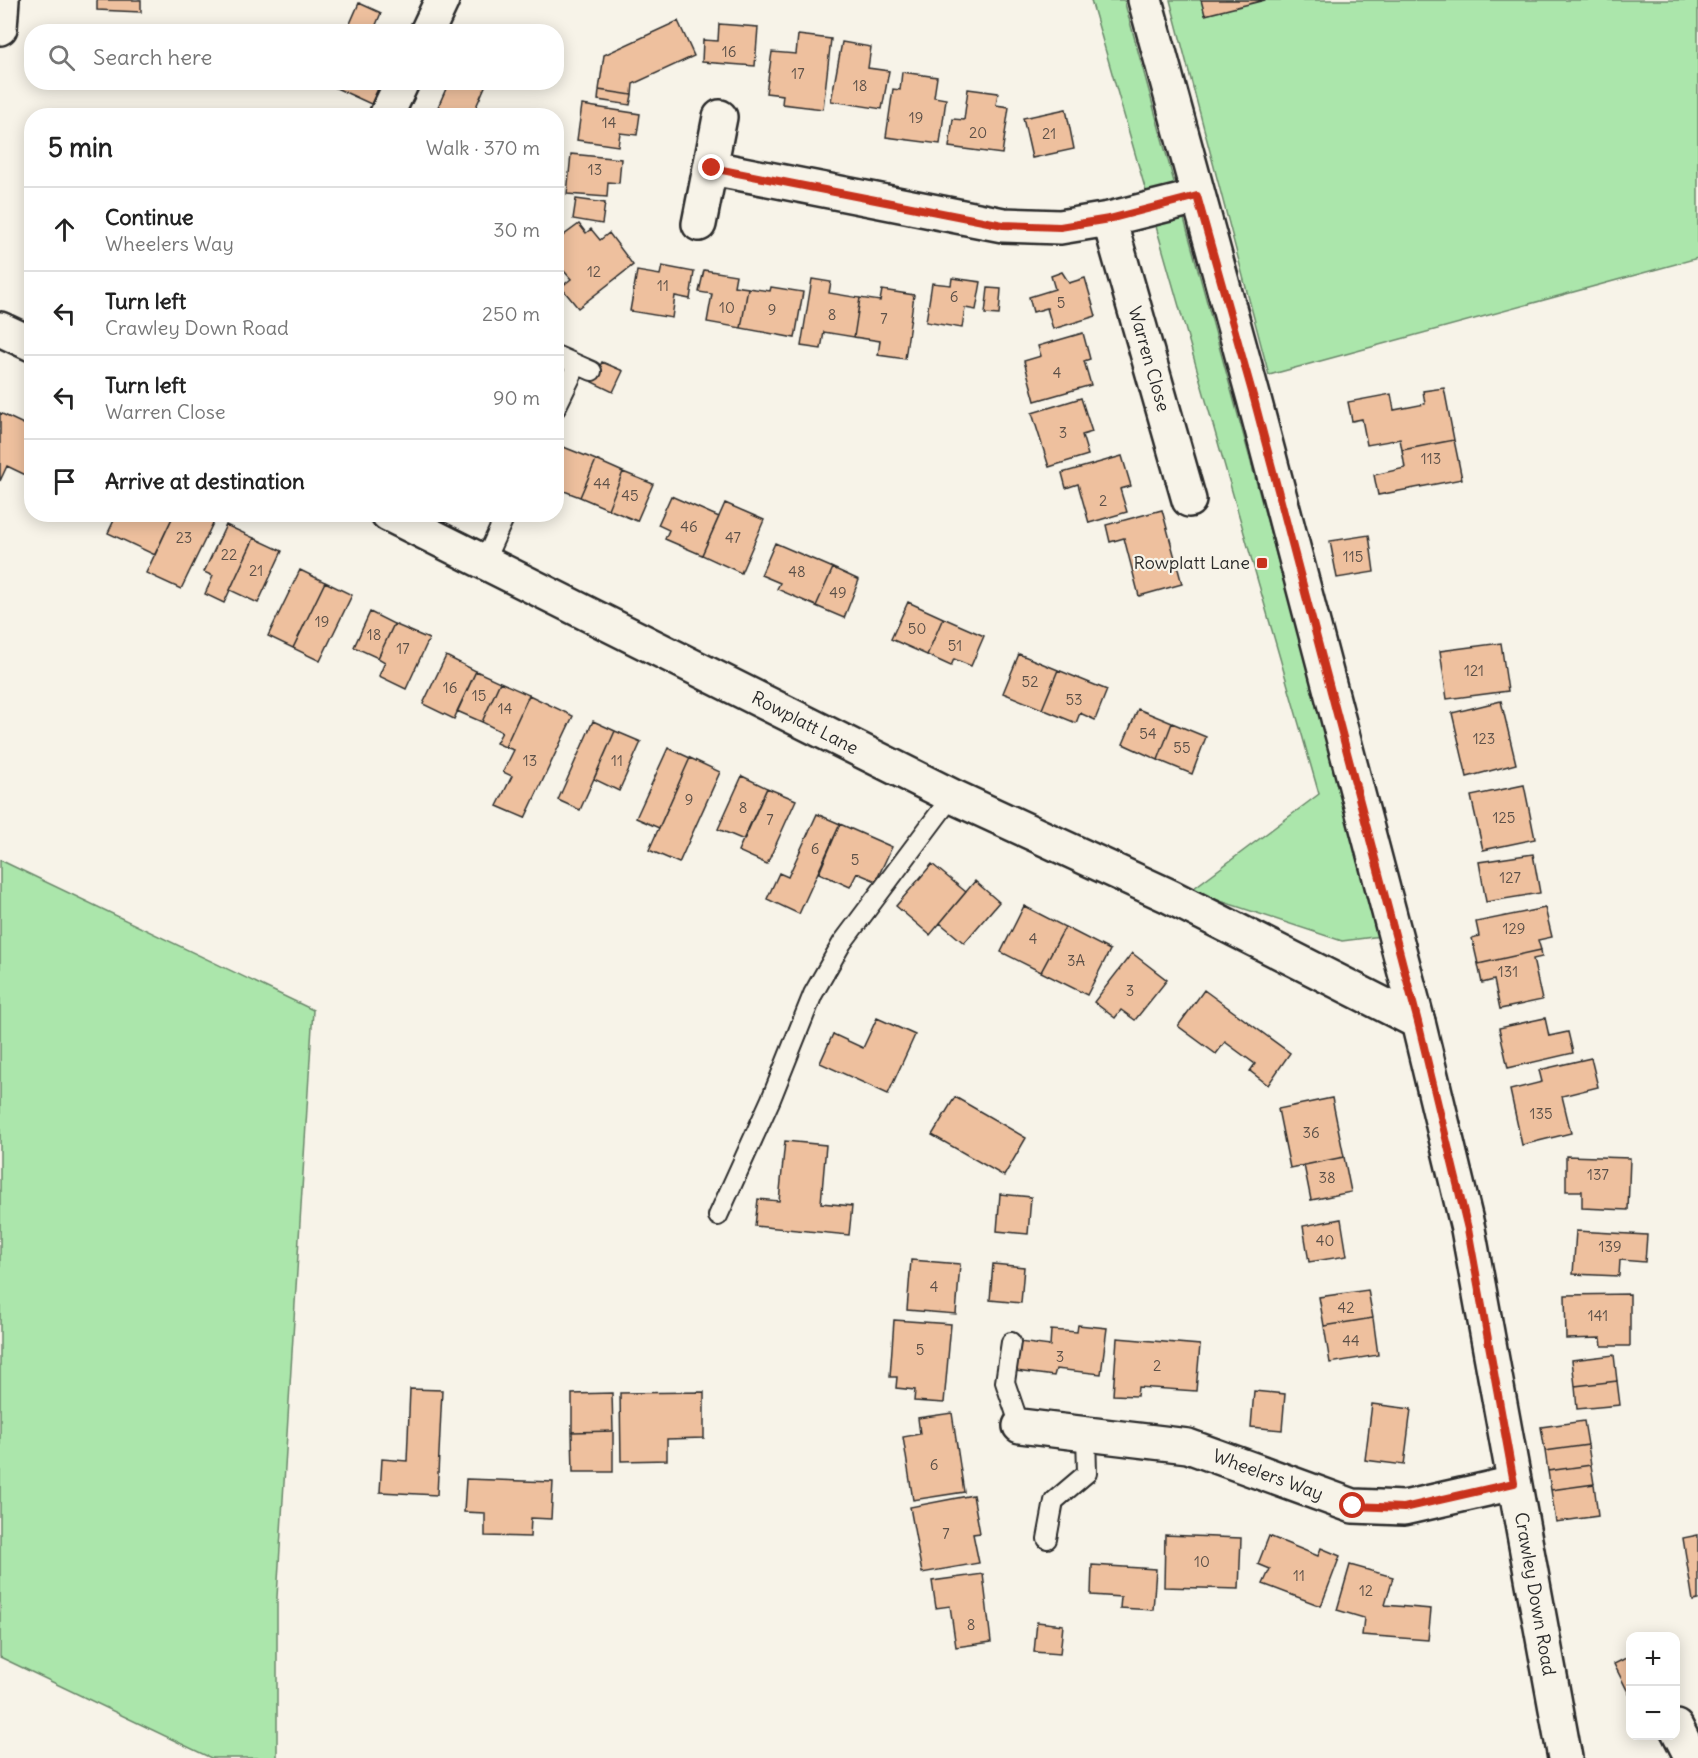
<!DOCTYPE html>
<html lang="en">
<head>
<meta charset="utf-8">
<style>
  :root { --surface:#fff; --page:#f2f2f2; --text:#222; --muted:#767676; --line:#e0e0e0 }
  body { margin:0; font-family:Delius,sans-serif; background:var(--page); color:var(--text) }
  .controls { position:absolute; right:18px; bottom:18px; display:grid; overflow:hidden; border-radius:12px; box-shadow:0 3px 15px #0003 }
  .controls button { width:54px; height:54px; display:grid; place-items:center; padding:0; border:0; border-bottom:2px solid var(--line); background:var(--surface); color:var(--text); font:30px sans-serif }
  .stop { position:absolute; width:18px; height:18px; margin:-14px; border:4px solid #c8321e; border-radius:50%; background:#fff }
  .stop.end { background:#c8321e; border-color:#fff; box-shadow:0 2px 6px #0008 }
  .list { margin:0; padding:0; list-style:none }
  h2 { display:flex; justify-content:space-between; align-items:center; height:78px; margin:0; padding:0 24px; font-size:26px }
  h2 small { font-size:20px; font-weight:400; color:var(--muted) }
  .list li { display:grid; grid-template-columns:39px 1fr auto; gap:18px; align-items:center; box-sizing:border-box; height:84px; padding:0 24px; border-top:2px solid var(--line) }
  .list b { display:block; font-size:22px; white-space:nowrap }
  .list p { margin:0; font-size:20px; white-space:nowrap; color:var(--muted) }
  .list em { font-size:20px; font-style:normal; color:var(--muted) }
  .icon { flex:none; width:33px; height:33px; fill:none; stroke:currentColor; stroke-width:2; stroke-linecap:round; stroke-linejoin:round }
  .map { position:relative; flex:none; width:1698px; height:1758px; overflow:hidden }
  .search { position:absolute; background:var(--surface); box-shadow:0 3px 15px #0003; left:24px; top:24px; width:540px; height:66px; display:flex; align-items:center; gap:15px; box-sizing:border-box; padding:0 21px; border-radius:24px; color:var(--muted); font-size:22px }
  .panel { position:absolute; background:var(--surface); box-shadow:0 3px 15px #0003; left:24px; top:108px; width:540px; height:414px; border-radius:24px }
  .map>svg:first-child { display:block }
  .green { fill:#abe6ab; stroke:#6b886b; stroke-width:1.5 }
  .building { fill:#eec09e; stroke:#2b2b2b; stroke-width:1.5 }
  .lines { fill:none; stroke-linecap:round; stroke-linejoin:round }
  .service-casing { stroke:#2b2b2b; stroke-width:22 }
  .minor-casing { stroke:#2b2b2b; stroke-width:38 }
  .tertiary-casing { stroke:#2b2b2b; stroke-width:38 }
  .service { stroke:#f7f3e8; stroke-width:18 }
  .minor { stroke:#f7f3e8; stroke-width:33 }
  .tertiary { stroke:#f7f3e8; stroke-width:33 }
  .route { stroke:#c8321e; stroke-width:8 }
  .poi-dot { fill:#c8321e; stroke:#f7f3e8; stroke-width:2 }
  .labels { text-anchor:middle; stroke-width:4.5; stroke-linejoin:round; paint-order:stroke }
  .number-label { font-size:15px; fill:#5c5048 }
  .street-label { font-size:18px; fill:#2b2b2b; stroke:#f7f3e8 }
  .poi-label { font-size:18px; fill:#2b2b2b; stroke:#f7f3e8; text-anchor:end }
</style>
</head>
<body>
<div class="map">
<svg width="1698" height="1758" viewBox="0 0 1698 1758">
  <rect width="100%" height="100%" fill="#f7f3e8"/>
  <filter id="ink" filterUnits="userSpaceOnUse"><feTurbulence type="fractalNoise" baseFrequency=".0167" numOctaves="2"/><feDisplacementMap in="SourceGraphic" scale="12" xChannelSelector="R" yChannelSelector="G"/><feConvolveMatrix kernelMatrix="1 2 1 2 8 2 1 2 1" color-interpolation-filters="sRGB"/></filter>
  <g filter="url(#ink)">
    <path class="green" d="M1091,0H1124L1381,936L1342,941L1190,891L1319,794Z
      M1170,0H1698V258L1269,375Z
      M0,860L313,1010L277,1597V1758H211L0,1657Z"/>
    <path class="building" d="M97,0H141V12L97,10Z
      M1201,0H1265L1205,15Z
      M359,3L381,13L373,32H362L349,26Z
      M678,21L694,56L633,84L632,95L599,90L604,55Z
      M719,24L758,27L755,66L702,62L703,40L718,41Z
      M798,35L831,39L823,109L782,104L783,95L766,93L772,52L796,54Z
      M842,42L871,47L868,68L889,71L882,109L831,101Z
      M902,72L937,77L934,97L946,99L940,144L886,137L893,89L900,90Z
      M323,82H381L371,104Z
      M449,82H487L472,116H434Z
      M968,89L998,93L996,105L1009,107L1002,154L949,147L953,119L964,120Z
      M599,90L632,95L630,105L598,100Z
      M582,105L640,114L637,135L620,133L618,146L577,140Z
      M1066,109L1074,149L1032,158L1023,118Z
      M571,154L621,159L619,183L608,182L607,197L567,194Z
      M576,199L605,203L602,224L573,219Z
      M579,224L586,233L591,229L600,240L609,233L633,265L578,308L561,287L571,279L556,262V241Z
      M662,266L694,272L690,299L675,296L672,318L630,311L637,271L660,275Z
      M704,270L736,275L734,286L748,288L741,328L707,322L712,294L699,292Z
      M1062,272L1069,283L1085,278L1096,316L1053,329L1047,308L1033,312L1029,297L1055,289L1051,276Z
      M952,278L981,282L976,310L965,308L962,328L926,322L932,283L951,285Z
      M812,279L831,282L829,293L860,298L854,337L824,332L821,349L801,346Z
      M771,287L803,292L795,338L741,328L748,288L770,291Z
      M988,288L1001,289L999,315L985,314Z
      M882,290L914,295L905,359L878,355L880,341L854,337L860,298L880,301Z
      M1083,333L1090,359L1084,361L1091,385L1035,401L1024,361L1041,356L1038,346Z
      M602,362L623,371L613,392L592,382Z
      M1444,388L1454,440L1402,450L1400,439L1367,445L1362,419L1352,421L1348,402L1391,394L1394,410L1425,404L1423,391Z
      M1081,398L1092,432L1082,435L1088,455L1049,467L1032,413Z
      M0,413L32,428V478L7,466L0,481Z
      M1454,440L1462,479L1378,495L1374,475L1405,468L1402,450Z
      M556,444L596,460L580,497L556,488Z
      M1122,456L1131,486L1120,489L1127,512L1089,523L1078,484L1066,488L1062,473Z
      M596,460L623,472L608,509L580,497Z
      M623,472L653,484L637,521L608,509Z
      M671,496L719,517L702,555L665,539L669,530L658,525Z
      M725,503L764,520L741,573L702,555Z
      M1162,510L1182,584L1139,596L1124,538L1110,542L1106,525Z
      M117,514H174L155,555L108,533Z
      M174,514H201L214,521L181,589L146,573Z
      M226,525L254,538L224,603L205,594L213,576L204,572Z
      M1369,535L1374,572L1337,578L1330,541Z
      M254,538L282,551L258,603L230,590Z
      M775,543L833,568L816,606L777,589L780,583L761,575Z
      M833,568L859,580L844,618L816,606Z
      M300,570L325,582L293,648L268,636Z
      M325,582L352,595L320,661L293,648Z
      M908,602L943,618L927,655L891,639Z
      M370,612L394,624L378,658L354,647Z
      M943,618L984,636L971,666L954,659L951,666L927,655Z
      M394,624L429,639L406,689L379,676L385,662L378,658Z
      M1501,643L1508,691L1447,699L1440,651Z
      M1019,654L1058,670L1042,709L1003,693Z
      M446,656L476,671L454,719L423,704Z
      M1058,670L1107,690L1095,720L1080,713L1076,723L1042,709Z
      M476,671L500,682L482,722L457,711Z
      M500,682L529,695L505,747L496,743L502,732L482,722Z
      M529,695L573,716L525,818L497,806L512,776L503,772L514,750L505,747Z
      M1501,701L1516,764L1467,777L1452,713Z
      M1138,709L1172,723L1158,760L1123,744Z
      M593,721L615,731L580,810L558,800Z
      M1172,723L1206,737L1192,774L1158,760Z
      M615,731L641,742L619,791L594,779Z
      M668,748L690,758L659,828L636,818Z
      M690,758L720,772L679,863L649,850Z
      M742,776L767,788L744,840L718,829Z
      M1524,785L1535,839L1483,850L1471,796Z
      M767,788L796,800L767,864L738,851Z
      M817,814L840,824L799,914L767,899L779,873L788,877Z
      M840,824L892,847L876,881L857,873L850,887L819,873Z
      M1533,854L1540,893L1486,902L1479,862Z
      M932,864L966,892L930,935L896,906Z
      M975,881L999,902L964,943L940,923Z
      M1024,906L1065,927L1041,972L1001,952Z
      M1545,908L1552,937L1538,940L1541,950L1478,964L1472,938L1479,936L1476,922Z
      M1065,927L1110,950L1087,995L1041,972Z
      M1541,950L1542,957L1533,959L1542,1000L1500,1009L1494,980L1482,983L1478,964Z
      M1132,953L1167,980L1135,1020L1121,1010L1115,1018L1094,1002Z
      M1204,990L1290,1053L1268,1085L1250,1071L1255,1064L1225,1042L1216,1054L1178,1026Z
      M877,1018L915,1035L888,1094L820,1063L833,1034L863,1048Z
      M1545,1018L1549,1036L1568,1032L1573,1053L1508,1068L1499,1028Z
      M1591,1058L1598,1087L1562,1096L1571,1133L1522,1145L1510,1090L1542,1082L1539,1070Z
      M955,1097L1026,1138L1004,1176L932,1135Z
      M1332,1098L1344,1157L1290,1168L1278,1109Z
      M785,1141L826,1145L821,1203L852,1206L849,1235L755,1226L758,1199L779,1201Z
      M1566,1156L1630,1158L1628,1210L1582,1208V1191H1566Z
      M1344,1157L1351,1192L1311,1200L1304,1165Z
      M1000,1194L1031,1197L1028,1234L997,1231Z
      M1341,1219L1347,1256L1309,1262L1303,1226Z
      M1576,1231L1647,1235L1645,1262L1620,1260L1619,1276L1573,1274Z
      M911,1260L960,1264L956,1314L907,1310Z
      M993,1264L1024,1267L1021,1303L990,1300Z
      M1368,1290L1373,1318L1324,1326L1319,1297Z
      M1630,1294V1346H1602L1601,1338L1566,1339L1565,1295Z
      M1373,1318L1378,1355L1330,1363L1324,1326Z
      M894,1320L951,1324L944,1403L914,1401L915,1390L896,1388L897,1377H890Z
      M1078,1325L1107,1328L1101,1374L1056,1369L1054,1376L1016,1371L1019,1342L1050,1346L1051,1330L1077,1332Z
      M1117,1338L1200,1345L1196,1391L1138,1387L1137,1396L1113,1395Z
      M1614,1355L1617,1381L1575,1386L1572,1360Z
      M1617,1381L1620,1405L1577,1409L1575,1386Z
      M410,1389L442,1390L437,1495L380,1492L382,1459L407,1461Z
      M1254,1391L1285,1394L1282,1430L1251,1427Z
      M704,1392V1438L667,1439V1460L621,1461L620,1393Z
      M612,1393L613,1431L572,1432V1394Z
      M1372,1404L1411,1409L1404,1465L1365,1460Z
      M952,1413L964,1492L913,1500L903,1437L920,1434L918,1418Z
      M1584,1421L1588,1445L1545,1451L1541,1427Z
      M613,1431V1472H573L572,1432Z
      M1588,1445L1591,1465L1548,1471L1545,1451Z
      M1591,1465L1594,1484L1551,1490L1548,1471Z
      M466,1479L553,1482L551,1519L531,1518L530,1537L485,1536V1513L464,1512Z
      M1594,1484L1598,1516L1556,1522L1551,1490Z
      M973,1495L980,1533L973,1534L979,1563L922,1573L910,1507Z
      M1165,1535L1241,1538L1239,1589L1164,1587Z
      M1698,1535V1600L1693,1601L1683,1538Z
      M1269,1536L1318,1556L1321,1548L1340,1556L1321,1606L1263,1584L1270,1569L1258,1564Z
      M1092,1565L1156,1569L1153,1610L1120,1608L1121,1597L1091,1595Z
      M1350,1565L1393,1577L1385,1605L1431,1609L1428,1640L1362,1635L1364,1618L1337,1610Z
      M983,1574L991,1642L956,1647L950,1606L936,1608L932,1581Z
      M1037,1622L1063,1625L1060,1654L1034,1652Z
      M1630,1656V1694H1629L1614,1664Z"/>
    <g class="lines">
      <defs>
        <path id="service" d="M558,356L592,371
          M556,408L577,365
          M484,562L506,514
          M718,1216L771,1099L813,994L842,943L952,796
          M1011,1342L1005,1382L1020,1426
          M1047,1539L1054,1501L1087,1473L1086,1434"/>
        <path id="minor" d="M0,28L2,0
          M427,32L442,0
          M386,116L402,82
          M712,168L1003,225L1060,227L1109,219L1197,197
          M1109,219L1189,500
          M699,224L720,117
          M0,329L32,344
          M388,514L952,796L1169,896L1418,1022
          M1020,1426L1188,1446L1353,1506L1404,1508L1514,1483
          M1676,1727L1692,1758"/>
        <path id="tertiary" d="M1145,0L1254,399L1418,1022L1468,1229L1565,1758"/>
      </defs>
      <use href="#service" class="service-casing"/>
      <use href="#minor" class="minor-casing"/>
      <use href="#tertiary" class="tertiary-casing"/>
      <use href="#service" class="service"/>
      <use href="#minor" class="minor"/>
      <use href="#tertiary" class="tertiary"/>
    </g>
  </g>
  <g class="lines" filter="url(#ink)">
    <path class="route" d="M712,168L1003,225L1060,227L1109,219L1197,196L1254,399L1418,1022L1468,1229L1514,1483L1404,1508L1353,1506"/>
  </g>
  <rect class="poi-dot" x="1256" y="557" width="12" height="12" rx="3"/>
  <g class="labels">
    <g class="number-label">
      <text x="729" y="57">16</text>
      <text x="798" y="79">17</text>
      <text x="860" y="91">18</text>
      <text x="916" y="123">19</text>
      <text x="609" y="128">14</text>
      <text x="978" y="138">20</text>
      <text x="1049" y="139">21</text>
      <text x="595" y="175">13</text>
      <text x="594" y="277">12</text>
      <text x="663" y="291">11</text>
      <text x="954" y="302">6</text>
      <text x="1061" y="308">5</text>
      <text x="727" y="313">10</text>
      <text x="772" y="315">9</text>
      <text x="832" y="320">8</text>
      <text x="884" y="324">7</text>
      <text x="1057" y="378">4</text>
      <text x="1063" y="438">3</text>
      <text x="1431" y="464">113</text>
      <text x="602" y="489">44</text>
      <text x="630" y="501">45</text>
      <text x="1103" y="506">2</text>
      <text x="689" y="532">46</text>
      <text x="184" y="543">23</text>
      <text x="733" y="543">47</text>
      <text x="229" y="560">22</text>
      <text x="1353" y="562">115</text>
      <text x="256" y="576">21</text>
      <text x="797" y="577">48</text>
      <text x="838" y="598">49</text>
      <text x="322" y="627">19</text>
      <text x="917" y="634">50</text>
      <text x="374" y="640">18</text>
      <text x="955" y="651">51</text>
      <text x="403" y="654">17</text>
      <text x="1474" y="676">121</text>
      <text x="1030" y="687">52</text>
      <text x="450" y="693">16</text>
      <text x="479" y="701">15</text>
      <text x="1074" y="705">53</text>
      <text x="505" y="714">14</text>
      <text x="1148" y="739">54</text>
      <text x="1484" y="744">123</text>
      <text x="1182" y="753">55</text>
      <text x="530" y="766">13</text>
      <text x="617" y="766">11</text>
      <text x="689" y="805">9</text>
      <text x="743" y="813">8</text>
      <text x="1504" y="823">125</text>
      <text x="770" y="825">7</text>
      <text x="815" y="854">6</text>
      <text x="855" y="865">5</text>
      <text x="1510" y="883">127</text>
      <text x="1514" y="934">129</text>
      <text x="1033" y="944">4</text>
      <text x="1076" y="966">3A</text>
      <text x="1508" y="977">131</text>
      <text x="1130" y="996">3</text>
      <text x="1541" y="1119">135</text>
      <text x="1311" y="1138">36</text>
      <text x="1598" y="1180">137</text>
      <text x="1327" y="1183">38</text>
      <text x="1325" y="1246">40</text>
      <text x="1610" y="1252">139</text>
      <text x="934" y="1292">4</text>
      <text x="1346" y="1313">42</text>
      <text x="1598" y="1321">141</text>
      <text x="1351" y="1346">44</text>
      <text x="920" y="1355">5</text>
      <text x="1060" y="1362">3</text>
      <text x="1157" y="1371">2</text>
      <text x="934" y="1470">6</text>
      <text x="946" y="1539">7</text>
      <text x="1202" y="1567">10</text>
      <text x="1299" y="1581">11</text>
      <text x="1366" y="1596">12</text>
      <text x="971" y="1630">8</text>
    </g>
    <g class="street-label">
      <text transform="translate(1149 359) rotate(74)" y="6">Warren Close</text>
      <text transform="translate(805 723) rotate(27)" y="6">Rowplatt Lane</text>
      <text transform="translate(1268 1475) rotate(20)" y="6">Wheelers Way</text>
      <text transform="translate(1535 1594) rotate(80)" y="6">Crawley Down Road</text>
    </g>
    <g class="poi-label">
      <text x="1250" y="569">Rowplatt Lane</text>
    </g>
  </g>
</svg>
<div class="controls">
<button>+</button>
<button>−</button>
</div>
<div class="stop" style="left:1353px;top:1506px"></div>
<div class="stop end" style="left:712px;top:168px"></div>
<div class="search"><svg class="icon" aria-label="search" viewBox="0 0 24 24"><circle cx="10" cy="10" r="6"/><path d="M15 15l6 6"/></svg>Search here</div>
<section class="panel">
<h2>5 min<small>Walk · 370 m</small></h2>
<ul class="list">
<li><svg class="icon" aria-label="ahead" viewBox="0 0 24 24"><path d="M12 20V5M6 11l6-6 6 6"/></svg><div><b>Continue</b><p>Wheelers Way</p></div><em>30 m</em></li>
<li><svg class="icon" aria-label="left" viewBox="0 0 24 24"><path d="M17 20v-9H6M10 6l-5 5 5 5"/></svg><div><b>Turn left</b><p>Crawley Down Road</p></div><em>250 m</em></li>
<li><svg class="icon" aria-label="left" viewBox="0 0 24 24"><path d="M17 20v-9H6M10 6l-5 5 5 5"/></svg><div><b>Turn left</b><p>Warren Close</p></div><em>90 m</em></li>
<li><svg class="icon" aria-label="arrive" viewBox="0 0 24 24"><path d="M6 21V4h12l-3 4 3 4H6"/></svg><div><b>Arrive at destination</b></div></li>
</ul>
</section>
</div>
</body>
</html>
